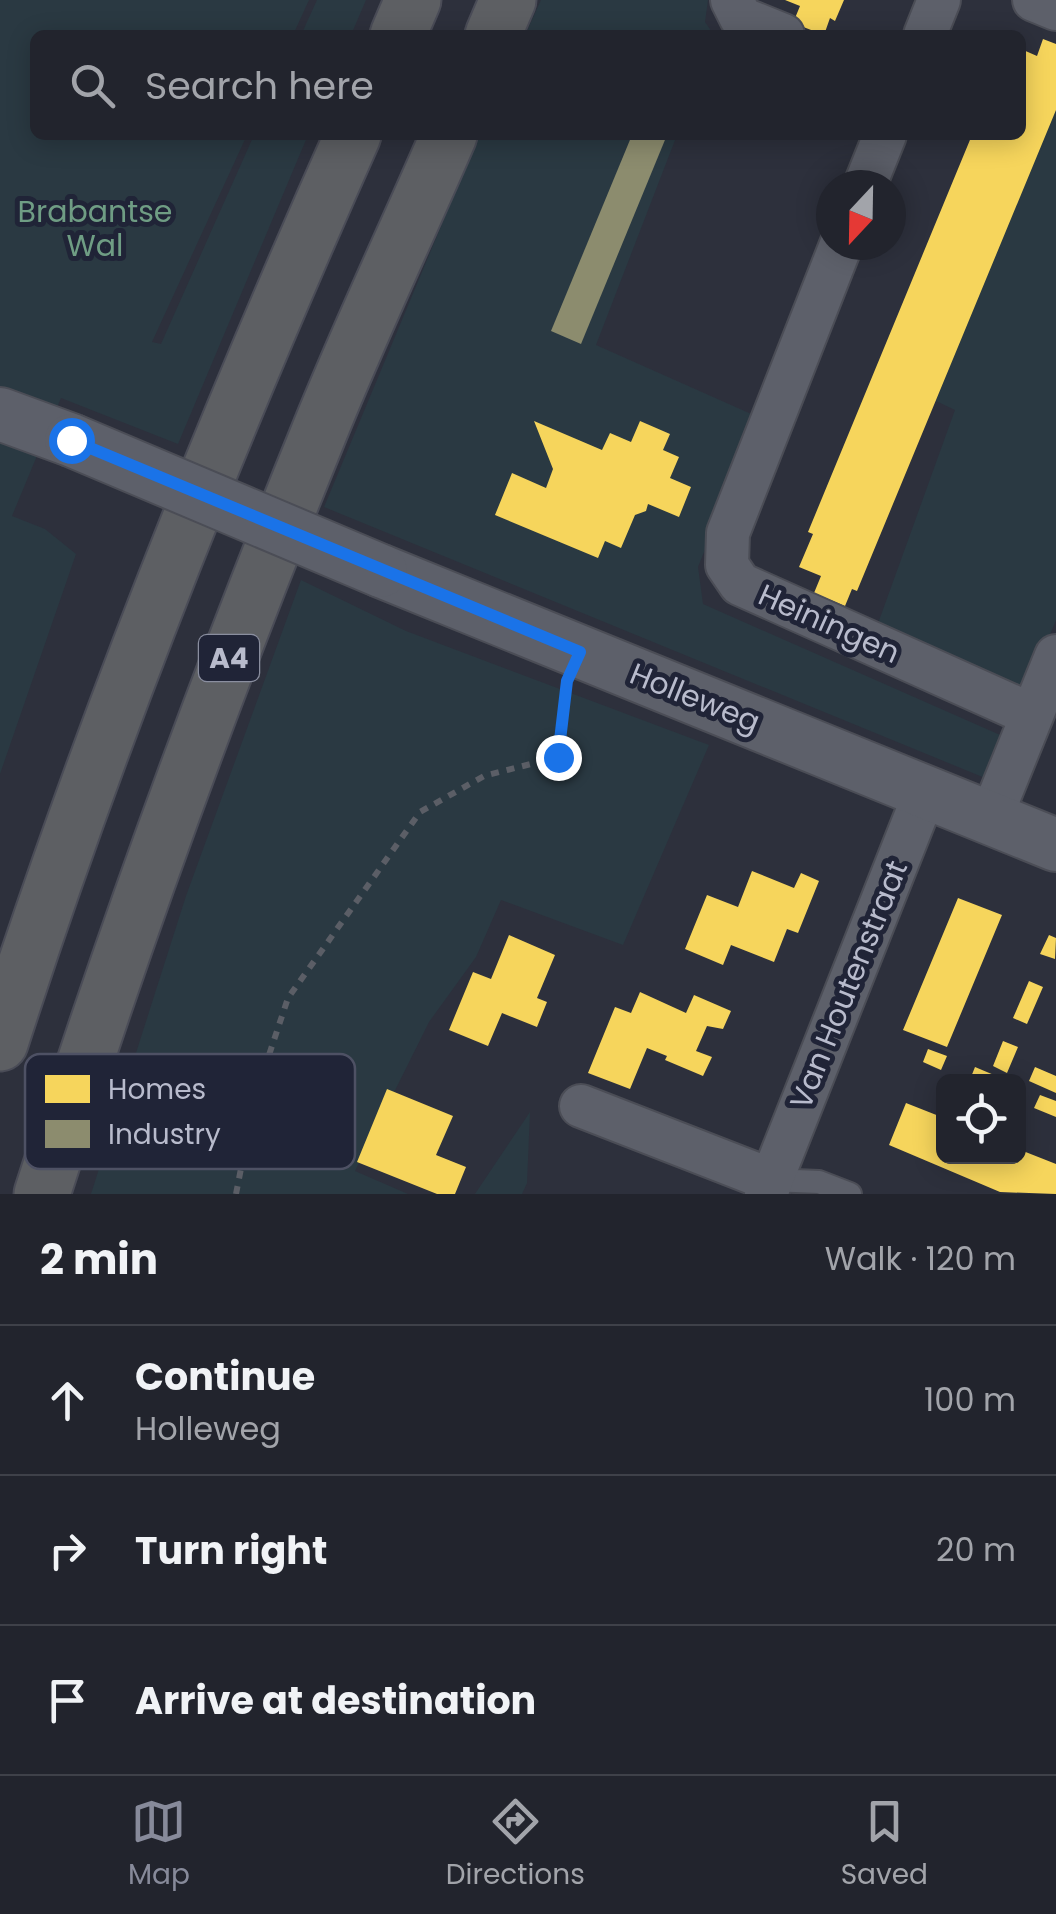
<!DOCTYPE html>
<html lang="en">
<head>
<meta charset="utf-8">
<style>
  :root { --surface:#22242d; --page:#2a2c35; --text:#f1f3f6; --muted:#a2a4aa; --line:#3f4149; --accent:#878a9a }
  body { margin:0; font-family:Poppins,sans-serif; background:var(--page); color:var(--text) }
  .controls { position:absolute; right:30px; bottom:30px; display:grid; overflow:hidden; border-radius:15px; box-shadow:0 5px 25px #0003 }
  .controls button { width:90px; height:90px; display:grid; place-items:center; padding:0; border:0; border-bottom:2px solid var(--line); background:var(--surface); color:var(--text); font:50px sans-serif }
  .compass { position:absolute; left:816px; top:170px; width:90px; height:90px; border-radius:50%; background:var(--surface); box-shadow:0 5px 25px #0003; rotate:202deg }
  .stop { position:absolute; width:30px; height:30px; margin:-22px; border:8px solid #1a73e8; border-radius:50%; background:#fff }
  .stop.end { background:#1a73e8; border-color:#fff; box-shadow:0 2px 10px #0008 }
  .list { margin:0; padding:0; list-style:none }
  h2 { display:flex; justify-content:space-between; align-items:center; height:130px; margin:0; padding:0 40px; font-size:42px }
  h2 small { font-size:32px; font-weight:400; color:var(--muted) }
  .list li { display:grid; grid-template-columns:65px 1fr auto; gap:30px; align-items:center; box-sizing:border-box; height:150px; padding:0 40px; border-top:2px solid var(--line) }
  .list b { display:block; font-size:38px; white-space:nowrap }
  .list p { margin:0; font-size:32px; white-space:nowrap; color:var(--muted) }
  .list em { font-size:32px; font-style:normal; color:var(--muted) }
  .icon { flex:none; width:55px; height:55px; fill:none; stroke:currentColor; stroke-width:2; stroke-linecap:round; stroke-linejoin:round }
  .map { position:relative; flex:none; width:1056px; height:1194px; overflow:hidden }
  .search { position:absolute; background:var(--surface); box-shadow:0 5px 25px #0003; left:30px; right:30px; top:30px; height:110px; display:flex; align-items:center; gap:25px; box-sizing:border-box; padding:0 35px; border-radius:15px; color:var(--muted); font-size:38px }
  .sheet { height:580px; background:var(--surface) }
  nav { display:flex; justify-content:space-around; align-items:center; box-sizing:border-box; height:140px; border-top:2px solid var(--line); background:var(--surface); font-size:28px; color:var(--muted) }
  nav a { display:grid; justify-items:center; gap:5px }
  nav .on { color:var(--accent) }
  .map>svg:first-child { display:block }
  .green { fill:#2a3942 }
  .homes { fill:#f6d55c }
  .industry { fill:#8c8c6e }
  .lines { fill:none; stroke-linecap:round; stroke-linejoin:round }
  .service-casing { stroke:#4b4d56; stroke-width:26 }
  .minor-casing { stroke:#4b4d56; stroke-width:46 }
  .tertiary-casing { stroke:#4b4d56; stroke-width:56 }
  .motorway-casing { stroke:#4a4c57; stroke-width:59 }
  .path { stroke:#5b5e66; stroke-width:6; stroke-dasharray:8 8; stroke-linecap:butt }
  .service { stroke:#5d606a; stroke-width:22 }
  .minor { stroke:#5d606a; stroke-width:42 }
  .tertiary { stroke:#5d606a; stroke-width:52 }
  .motorway { stroke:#5d5f63; stroke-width:55 }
  .tertiary-bridge-casing { stroke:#4b4d56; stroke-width:56; stroke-linecap:butt }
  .tertiary-bridge { stroke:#5d606a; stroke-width:52 }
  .route { stroke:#1a73e8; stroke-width:12 }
  .labels { text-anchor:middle; stroke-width:10; stroke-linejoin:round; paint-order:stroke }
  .shield { fill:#202437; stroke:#8a8e9f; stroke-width:2.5 }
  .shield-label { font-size:28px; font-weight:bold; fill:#b8bbcc }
  .park-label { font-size:30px; fill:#6f9d84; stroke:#202437 }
  .street-label { font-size:30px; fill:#b8bbcc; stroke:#202437 }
  .key { fill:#202437; stroke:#4e5164; stroke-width:2.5 }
  .key-label { font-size:28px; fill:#b8bbcc }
</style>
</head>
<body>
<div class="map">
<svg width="1056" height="1194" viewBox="0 0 1056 1194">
  <rect width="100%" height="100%" fill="#2d303c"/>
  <path class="green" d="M0,0H309L293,35H35V135H247L152,342L161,344L254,135H308L178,444L61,398L12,516L45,529L76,554L0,774Z
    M317,0H366L351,35H301Z
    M541,0H708L705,22L714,35H525Z
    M1056,97V620L1026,693L876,629L955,410L936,401Z
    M479,135H677L596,345L758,417L698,567L703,604L1007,738L985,778L324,507Z
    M301,580L406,631L709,745L623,945L501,900L476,957L429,1022L355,1171L408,1194H91L186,896Z
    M530,1112L527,1183L522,1194H475Z"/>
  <path class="homes" d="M785,0H844L835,21L830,18L824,35L793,23L800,6Z
    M1043,39L1056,44V110L857,591L852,589L845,606L814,593L821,576L799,567L813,534L808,532L972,135H1021V49L1037,56Z
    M534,421L602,450L610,433L631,442L640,421L670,434L663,450L679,457L670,478L691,487L679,517L648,504L646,511L635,515L621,548L605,541L598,558L495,515L512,473L546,488L553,469Z
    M752,871L794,888L801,873L819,881L798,933L787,929L774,962L731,945L723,965L685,949L707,895L738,907Z
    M958,898L1002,915L947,1047L903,1030Z
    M509,935L555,955L537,998L547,1002L537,1027L502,1013L488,1046L449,1030L473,972L491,979Z
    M1049,935L1056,938L1055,959L1040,954Z
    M1029,981L1043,987L1027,1024L1013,1018Z
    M640,992L686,1013L694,995L731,1011L723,1029L707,1026L696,1051L712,1057L703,1076L665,1060L667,1056L647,1048L630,1089L588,1073L615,1007L631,1013Z
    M1003,1041L1018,1047L1007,1073L993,1066Z
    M928,1049L947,1056L941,1070L923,1062Z
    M975,1067L994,1075L1009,1082H969Z
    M1035,1067L1056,1076V1093L1029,1081Z
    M387,1089L453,1116L436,1155L466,1167L455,1194H437L357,1162Z
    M1040,1095L1056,1101V1117L1034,1108Z
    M906,1103L944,1118V1156H1018V1149L1056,1164V1194L1000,1192L889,1145Z"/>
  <path class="industry" d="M632,135H667L581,344L551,331Z"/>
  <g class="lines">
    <defs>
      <path id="service" d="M771,1180L819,1182L850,1194"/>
      <path id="minor" d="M732,0L741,18L783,35
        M1034,0L1056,9
        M925,35L939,0
        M865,185L885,135
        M841,245L728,533L727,565L740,584L1032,715
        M991,817L1056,656
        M581,1106L771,1180
        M766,1194L926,790"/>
      <path id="tertiary" d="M0,414L71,440
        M381,571L1056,845"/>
      <path id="motorway" d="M398,35L413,0
        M493,35L508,0
        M0,1043C99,735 221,431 353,135
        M42,1194C123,939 215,688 316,440C357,337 405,237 449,135"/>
    </defs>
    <use href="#service" class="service-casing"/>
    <use href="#minor" class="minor-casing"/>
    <use href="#tertiary" class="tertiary-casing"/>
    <use href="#motorway" class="motorway-casing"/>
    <path class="path" d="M236,1194L255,1097L288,998L420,812L484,776L558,757L566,690"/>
    <use href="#service" class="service"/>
    <use href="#minor" class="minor"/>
    <use href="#tertiary" class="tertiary"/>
    <use href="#motorway" class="motorway"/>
    <defs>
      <path id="tertiary-bridge" d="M71,440L381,571"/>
    </defs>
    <use href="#tertiary-bridge" class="tertiary-bridge-casing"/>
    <use href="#tertiary-bridge" class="tertiary-bridge"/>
  </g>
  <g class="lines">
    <path class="route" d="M71,440L580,652L567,681L558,757"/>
  </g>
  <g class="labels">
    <rect class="shield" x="199" y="635" width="60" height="46" rx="8"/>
    <g class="shield-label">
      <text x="229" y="668">A4</text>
    </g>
    <g class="park-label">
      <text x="95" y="222">Brabantse<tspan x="95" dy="34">Wal</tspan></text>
    </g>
    <g class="street-label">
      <text transform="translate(829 624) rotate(24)" y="10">Heiningen</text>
      <text transform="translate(695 698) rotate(22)" y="10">Holleweg</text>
      <text transform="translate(849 985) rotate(-68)" y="10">Van Houtenstraat</text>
    </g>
  </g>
  <rect x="25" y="1054" width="330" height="115" rx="15" class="key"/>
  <rect x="45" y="1075" width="45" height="28" fill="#f6d55c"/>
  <rect x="45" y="1120" width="45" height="28" fill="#8c8c6e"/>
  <g class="key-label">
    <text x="108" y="1099">Homes</text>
    <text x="108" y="1144">Industry</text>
  </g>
</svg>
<div class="controls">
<button><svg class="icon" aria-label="locate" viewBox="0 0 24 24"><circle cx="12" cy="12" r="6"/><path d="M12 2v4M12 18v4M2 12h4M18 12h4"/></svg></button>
</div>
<svg class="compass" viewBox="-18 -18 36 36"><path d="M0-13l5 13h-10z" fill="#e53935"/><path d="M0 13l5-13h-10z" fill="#a2a4aa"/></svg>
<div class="stop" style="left:71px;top:440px"></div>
<div class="stop end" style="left:558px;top:757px"></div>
<div class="search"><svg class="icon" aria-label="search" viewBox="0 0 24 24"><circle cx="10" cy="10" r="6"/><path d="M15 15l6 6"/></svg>Search here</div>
</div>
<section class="sheet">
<h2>2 min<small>Walk · 120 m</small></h2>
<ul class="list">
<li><svg class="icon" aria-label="ahead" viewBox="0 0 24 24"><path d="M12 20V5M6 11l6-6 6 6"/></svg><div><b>Continue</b><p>Holleweg</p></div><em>100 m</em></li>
<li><svg class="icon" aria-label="right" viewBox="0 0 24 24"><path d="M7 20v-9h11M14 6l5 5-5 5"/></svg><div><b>Turn right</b></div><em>20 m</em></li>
<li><svg class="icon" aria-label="arrive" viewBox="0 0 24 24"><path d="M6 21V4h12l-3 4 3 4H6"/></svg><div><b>Arrive at destination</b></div></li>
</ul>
</section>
<nav>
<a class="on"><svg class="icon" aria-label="map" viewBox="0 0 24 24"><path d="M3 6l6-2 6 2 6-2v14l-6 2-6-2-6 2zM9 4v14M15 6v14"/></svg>Map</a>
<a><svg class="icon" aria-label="directions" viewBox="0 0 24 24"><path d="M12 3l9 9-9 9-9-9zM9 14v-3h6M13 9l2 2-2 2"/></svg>Directions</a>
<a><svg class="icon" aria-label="saved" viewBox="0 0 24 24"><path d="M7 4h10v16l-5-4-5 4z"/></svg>Saved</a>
</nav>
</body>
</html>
